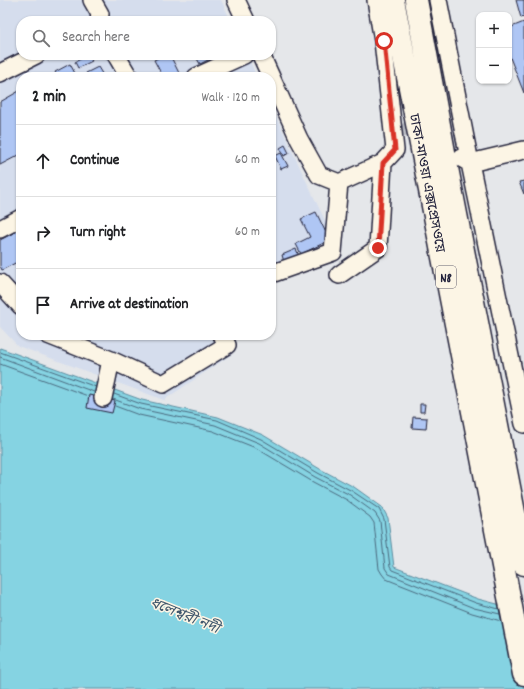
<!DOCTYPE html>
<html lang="en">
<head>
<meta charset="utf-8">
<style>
  :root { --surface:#fff; --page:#f2f2f2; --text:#202124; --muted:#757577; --line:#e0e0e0 }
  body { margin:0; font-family:Dekko,"Noto Sans Bengali",sans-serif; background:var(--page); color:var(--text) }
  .controls { position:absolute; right:12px; top:12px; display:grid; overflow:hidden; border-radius:8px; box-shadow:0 1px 3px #0004 }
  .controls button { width:36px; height:36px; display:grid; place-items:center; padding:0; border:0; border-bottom:1px solid var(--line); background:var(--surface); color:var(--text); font:20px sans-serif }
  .stop { position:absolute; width:12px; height:12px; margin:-9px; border:3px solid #d93025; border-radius:50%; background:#fff }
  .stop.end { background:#d93025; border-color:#fff; box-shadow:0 1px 4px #0008 }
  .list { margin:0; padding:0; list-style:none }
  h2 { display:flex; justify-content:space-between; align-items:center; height:52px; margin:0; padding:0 16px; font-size:17px }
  h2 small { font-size:13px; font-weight:400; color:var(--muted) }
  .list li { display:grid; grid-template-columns:26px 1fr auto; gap:12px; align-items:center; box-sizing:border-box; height:72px; padding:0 16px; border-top:1px solid var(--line) }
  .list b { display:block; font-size:15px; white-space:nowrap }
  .list em { font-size:13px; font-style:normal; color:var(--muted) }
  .icon { flex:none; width:22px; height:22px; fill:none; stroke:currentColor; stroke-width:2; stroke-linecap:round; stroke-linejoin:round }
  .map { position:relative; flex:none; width:524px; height:689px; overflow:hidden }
  .search { position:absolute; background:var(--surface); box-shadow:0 1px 3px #0004; left:16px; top:16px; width:260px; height:44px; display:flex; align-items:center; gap:10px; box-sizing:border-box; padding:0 14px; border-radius:16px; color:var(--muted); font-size:15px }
  .panel { position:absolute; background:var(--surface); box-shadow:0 1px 3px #0004; left:16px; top:72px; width:260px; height:268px; border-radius:16px }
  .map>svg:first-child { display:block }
  .built { fill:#d5dded }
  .water { fill:#85d3e2; stroke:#5d8c9f }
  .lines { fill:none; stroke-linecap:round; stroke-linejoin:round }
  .shore { stroke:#4a697e; stroke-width:1 }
  .building { fill:#afc6f4; stroke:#22223b }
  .minor-tunnel { stroke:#bec0c7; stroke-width:17; stroke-dasharray:17 8; stroke-linecap:butt }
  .minor-casing { stroke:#22223b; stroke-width:20 }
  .highway-casing { stroke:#22223b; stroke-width:25 }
  .minor { stroke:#fcf5e5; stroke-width:17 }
  .highway { stroke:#fcf5e5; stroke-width:22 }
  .route { stroke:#d93025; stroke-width:5 }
  .labels { text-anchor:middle; stroke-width:3; stroke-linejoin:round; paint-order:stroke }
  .shield { fill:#fcf5e5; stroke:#63616e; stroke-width:1 }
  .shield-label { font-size:13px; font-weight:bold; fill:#22223b }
  .street-label { font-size:14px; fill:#22223b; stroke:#fcf5e5 }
  .water-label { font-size:15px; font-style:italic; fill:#40576d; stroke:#fcf5e5 }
</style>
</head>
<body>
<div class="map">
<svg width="524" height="689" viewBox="0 0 524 689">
  <rect width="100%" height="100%" fill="#e5e7ea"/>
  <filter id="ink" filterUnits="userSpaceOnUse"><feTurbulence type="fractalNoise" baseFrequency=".025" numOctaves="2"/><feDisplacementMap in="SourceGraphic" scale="8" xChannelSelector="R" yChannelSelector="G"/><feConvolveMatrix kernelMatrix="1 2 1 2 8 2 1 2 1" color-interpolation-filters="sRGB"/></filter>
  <g filter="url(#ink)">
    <path class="built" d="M0,0H221L231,21H21V55H247L257,77H21V335H226L232,354L164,400L18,346L0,327Z
      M271,106L336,244L271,271Z"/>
    <path class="water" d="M0,348L142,400L218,417L263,435L320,469L354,487L382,507L388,518L394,567L478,599L524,611V689H0Z"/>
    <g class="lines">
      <path class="shore" d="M0,352L96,387
        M0,357L94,392
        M0,364L88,396
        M114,394L141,404L217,420L261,439L318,473L352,491L379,509L384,519L390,567L392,570L476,603L499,609
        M113,399L140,409L215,425L259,443L315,477L350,495L375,513L380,521L385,568L389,574L474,608L500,614
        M115,406L139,415L213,431L256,448L313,482L347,500L370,517L374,523L379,569L382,574L386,579L472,613L501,621"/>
    </g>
    <path class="building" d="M516,0H524V17L521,18Z
      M524,22V93L509,55V28Z
      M88,55L92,61L78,68L75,62Z
      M164,55H170L179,73L172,77H163L154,60Z
      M195,55H210L212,58L200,64Z
      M70,64L77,77H58L55,72Z
      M98,67L104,77H88L86,73Z
      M21,90V154L0,165V102Z
      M285,145L289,153L284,156L280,148Z
      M281,153L288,166L281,169L275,156Z
      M524,181V194L519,182Z
      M316,212L328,237L326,242L301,254L296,244L310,237L301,219Z
      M21,229V260L2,270L0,266V240Z
      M296,249L299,256L284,262L282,255Z
      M89,395L115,401L112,413L87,408Z
      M420,404H425L424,412H420Z
      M413,417L427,418L426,429L412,428Z"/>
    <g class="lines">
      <path class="minor-tunnel" d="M402,125L426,139"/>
      <defs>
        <path id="minor" d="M92,0L100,14L99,21
          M236,0L246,21
          M438,0L470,163L524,424
          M116,55L129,77
          M261,55L271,77
          M0,73L36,55
          M196,77L244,55
          M271,77L299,139L319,175L339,183L383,163L395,150L383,41L376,0
          M461,158L470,163L524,150
          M0,229L21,218
          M271,274L333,252L339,183
          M339,275L378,248L383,163
          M0,283L21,306
          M48,335L111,360L163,384L227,345L222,335
          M103,398L111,360"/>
        <path id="highway" d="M393,0L524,674
          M416,0L446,163L524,564"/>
      </defs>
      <use href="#minor" class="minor-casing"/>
      <use href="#highway" class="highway-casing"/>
      <use href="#minor" class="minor"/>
      <use href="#highway" class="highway"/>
    </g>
  </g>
  <g class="lines" filter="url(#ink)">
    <path class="route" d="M378,248L383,163L395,150L384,41"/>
  </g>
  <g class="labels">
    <rect class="shield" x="436" y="266" width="20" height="22" rx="3"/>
    <g class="shield-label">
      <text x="446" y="282">N8</text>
    </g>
    <g class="street-label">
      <text transform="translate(428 183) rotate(79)" y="5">ঢাকা-মাওয়া এক্সপ্রেসওয়ে</text>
    </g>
    <g class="water-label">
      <text transform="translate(185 615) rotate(22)" y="5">ধলেশ্বরী নদী</text>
    </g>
  </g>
</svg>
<div class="controls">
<button>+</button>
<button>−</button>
</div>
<div class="stop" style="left:384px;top:41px"></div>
<div class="stop end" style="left:378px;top:248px"></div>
<div class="search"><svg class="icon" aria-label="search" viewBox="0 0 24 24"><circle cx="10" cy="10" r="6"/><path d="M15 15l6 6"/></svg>Search here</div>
<section class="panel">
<h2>2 min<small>Walk · 120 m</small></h2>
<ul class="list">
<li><svg class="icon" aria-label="ahead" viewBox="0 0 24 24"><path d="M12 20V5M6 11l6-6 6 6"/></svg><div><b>Continue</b></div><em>60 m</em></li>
<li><svg class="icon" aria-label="right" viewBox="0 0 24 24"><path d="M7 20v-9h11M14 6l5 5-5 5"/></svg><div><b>Turn right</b></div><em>60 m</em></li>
<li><svg class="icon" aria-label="arrive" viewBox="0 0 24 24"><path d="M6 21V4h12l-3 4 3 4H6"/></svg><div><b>Arrive at destination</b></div></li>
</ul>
</section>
</div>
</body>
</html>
